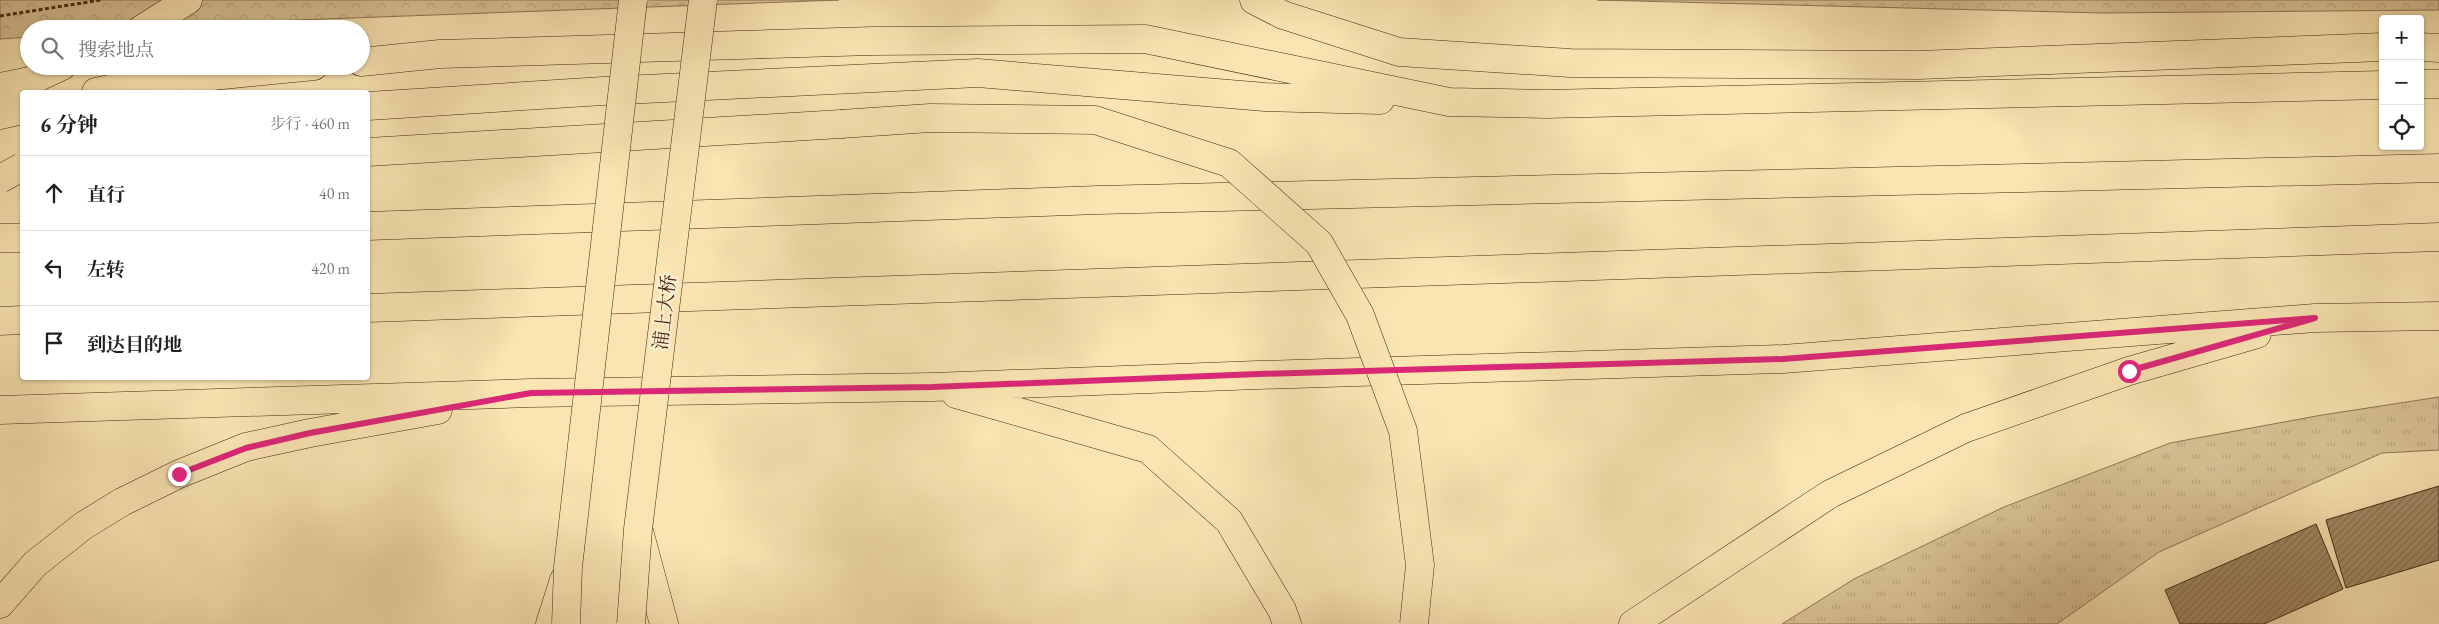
<!DOCTYPE html>
<html lang="zh">
<head>
<meta charset="utf-8">
<style>
  :root { --surface:#fff; --page:#f6f6f6; --text:#202124; --muted:#757577; --line:#e0e0e0 }
  body { margin:0; font-family:"EB Garamond","Noto Serif SC",serif; background:var(--page); color:var(--text) }
  .controls { position:absolute; right:15px; top:15px; display:grid; overflow:hidden; border-radius:5px; box-shadow:0 1px 4px #0004 }
  .controls button { width:45px; height:45px; display:grid; place-items:center; padding:0; border:0; border-bottom:1px solid var(--line); background:var(--surface); color:var(--text); font:25px sans-serif }
  .stop { position:absolute; width:15px; height:15px; margin:-11px; border:4px solid #db2777; border-radius:50%; background:#fff }
  .stop.end { background:#db2777; border-color:#fff; box-shadow:0 1px 5px #0008 }
  .list { margin:0; padding:0; list-style:none }
  h2 { display:flex; justify-content:space-between; align-items:center; height:65px; margin:0; padding:0 20px; font-size:21px }
  h2 small { font-size:16px; font-weight:400; color:var(--muted) }
  .list li { display:grid; grid-template-columns:32px 1fr auto; gap:15px; align-items:center; box-sizing:border-box; height:75px; padding:0 20px; border-top:1px solid var(--line) }
  .list b { display:block; font-size:19px; white-space:nowrap }
  .list em { font-size:16px; font-style:normal; color:var(--muted) }
  .icon { flex:none; width:28px; height:28px; fill:none; stroke:currentColor; stroke-width:2; stroke-linecap:round; stroke-linejoin:round }
  .map { position:relative; flex:none; width:2439px; height:624px; overflow:hidden }
  .search { position:absolute; background:var(--surface); box-shadow:0 1px 4px #0004; left:20px; top:20px; width:350px; height:55px; display:flex; align-items:center; gap:12px; box-sizing:border-box; padding:0 18px; border-radius:28px; color:var(--muted); font-size:19px }
  .panel { position:absolute; background:var(--surface); box-shadow:0 1px 4px #0004; left:20px; top:90px; width:350px; height:290px; border-radius:5px }
  .map>svg:first-child { display:block }
  .grass { fill:url(#grass-tufts); stroke:#8e7654 }
  .forest { fill:url(#forest-crowns); stroke:#8e7654 }
  .building { fill:url(#building-hatch); stroke:#432811 }
  .lines { fill:none; stroke-linecap:round; stroke-linejoin:round }
  .primary-casing { stroke:#432811; stroke-width:29 }
  .highway-casing { stroke:#432811; stroke-width:29 }
  .path { stroke:#432811; stroke-width:3; stroke-dasharray:4 2.5; stroke-linecap:butt }
  .primary { stroke:#f9e4b2; stroke-width:28 }
  .highway { stroke:#f9e4b2; stroke-width:28 }
  .primary-bridge-casing { stroke:#432811; stroke-width:29; stroke-linecap:butt }
  .primary-bridge { stroke:#f9e4b2; stroke-width:28 }
  .route { stroke:#db2777; stroke-width:6 }
  .labels { text-anchor:middle; stroke-width:5; stroke-linejoin:round; paint-order:stroke }
  .street-label { font-size:19px; fill:#432811; stroke:#fbedcd }
</style>
</head>
<body>
<div class="map">
<svg width="2439" height="624" viewBox="0 0 2439 624">
  <defs>
    <pattern id="grass-tufts" width="24" height="20" patternUnits="userSpaceOnUse" patternTransform="scale(1.25)"><rect width="24" height="20" fill="#dac497"/><path d="M3 7l-1-3M5 7V3M7 7l1-3M15 17l-1-3M17 17v-4M19 17l1-3" fill="none" stroke="#bca881"/></pattern>
    <pattern id="forest-crowns" width="20" height="18" patternUnits="userSpaceOnUse" patternTransform="scale(1.25)"><rect width="20" height="18" fill="#dac497"/><path d="M2 6a3 3 0 1 1 6 0M12 15a3 3 0 1 1 6 0" fill="none" stroke="#bca881"/></pattern>
    <pattern id="building-hatch" width="6" height="6" patternUnits="userSpaceOnUse" patternTransform="scale(1.25)"><rect width="6" height="6" fill="#a28a65"/><path d="M-1 1l2-2M0 6l6-6M5 7l2-2" fill="none" stroke="#867152"/></pattern>
  </defs>
  <rect width="100%" height="100%" fill="#f9e4b2"/>
  <filter id="stains"><feTurbulence type="fractalNoise" baseFrequency=".004" numOctaves="4"/><feColorMatrix values="0 0 0 0 .2 0 0 0 0 .09 0 0 0 0 .02 0 0 0 .5 -.17"/></filter>
  <radialGradient id="worn" r=".72"><stop offset=".6" stop-color="#630" stop-opacity="0"/><stop offset="1" stop-color="#630" stop-opacity=".3"/></radialGradient>
  <path class="grass" d="M2439,397V450L2382,453L2159,552L2057,624H1782L1854,579L2004,507L2170,443L2322,415Z"/>
  <path class="forest" d="M0,0H839L244,22L143,29H29V37L0,39Z
    M1597,0H2439V10L2101,13Z"/>
  <path class="building" d="M2439,486V560L2346,588L2326,520Z
    M2316,524L2343,589L2264,624H2180L2165,590Z"/>
  <g class="lines">
    <defs>
      <path id="primary" d="M1254,0L1283,15L1399,52L1570,63L1919,65L2383,47
        M142,29L188,0
        M2420,47L2439,48
        M361,62L440,54L872,41L1145,39L1449,102L1546,104L2383,85
        M2420,84H2439
        M0,87L30,81L62,66
        M96,92L133,84L314,66
        M368,106L603,91L978,73L1265,97L1380,100
        M0,115L22,110
        M368,152L841,124
        M956,394L1148,449L1229,521L1282,610L1287,624
        M0,410L531,393L933,387L1258,375L1783,359L2315,318L2439,316
        M639,531L664,624
        M0,604L35,564L83,526L122,502L179,474L246,447L310,433L438,410
        M550,624L564,580
        M1633,624L1830,494L1966,428L2129,371L2257,334"/>
      <path id="highway" d="M368,226L1098,200L2439,168
        M0,238H22
        M368,308L2439,237
        M0,321L22,320"/>
    </defs>
    <use href="#primary" class="primary-casing"/>
    <use href="#highway" class="highway-casing"/>
    <path class="path" d="M0,16L101,0"/>
    <use href="#primary" class="primary"/>
    <use href="#highway" class="highway"/>
    <defs>
      <path id="primary-bridge" d="M841,124L930,118L1095,120L1229,163L1319,243L1360,315L1403,431L1420,565L1414,624
        M0,179L22,167
        M566,624L568,567L633,0
        M631,624L638,529L703,0"/>
    </defs>
    <use href="#primary-bridge" class="primary-bridge-casing"/>
    <use href="#primary-bridge" class="primary-bridge"/>
  </g>
  <g class="lines">
    <path class="route" d="M179,474L246,448L310,433L531,393L932,387L1258,374L1783,359L2315,318L2129,371"/>
  </g>
  <g class="labels">
    <g class="street-label">
      <text transform="translate(664 312) rotate(-83)" y="7">浦上大桥</text>
    </g>
  </g>
  <rect width="100%" height="100%" filter="url(#stains)"/>
  <rect width="100%" height="100%" fill="url(#worn)"/>
</svg>
<div class="controls">
<button>+</button>
<button>−</button>
<button><svg class="icon" aria-label="locate" viewBox="0 0 24 24"><circle cx="12" cy="12" r="6"/><path d="M12 2v4M12 18v4M2 12h4M18 12h4"/></svg></button>
</div>
<div class="stop" style="left:2129px;top:371px"></div>
<div class="stop end" style="left:179px;top:474px"></div>
<div class="search"><svg class="icon" aria-label="search" viewBox="0 0 24 24"><circle cx="10" cy="10" r="6"/><path d="M15 15l6 6"/></svg>搜索地点</div>
<section class="panel">
<h2>6 分钟<small>步行 · 460 m</small></h2>
<ul class="list">
<li><svg class="icon" aria-label="ahead" viewBox="0 0 24 24"><path d="M12 20V5M6 11l6-6 6 6"/></svg><div><b>直行</b></div><em>40 m</em></li>
<li><svg class="icon" aria-label="left" viewBox="0 0 24 24"><path d="M17 20v-9H6M10 6l-5 5 5 5"/></svg><div><b>左转</b></div><em>420 m</em></li>
<li><svg class="icon" aria-label="arrive" viewBox="0 0 24 24"><path d="M6 21V4h12l-3 4 3 4H6"/></svg><div><b>到达目的地</b></div></li>
</ul>
</section>
</div>
</body>
</html>
